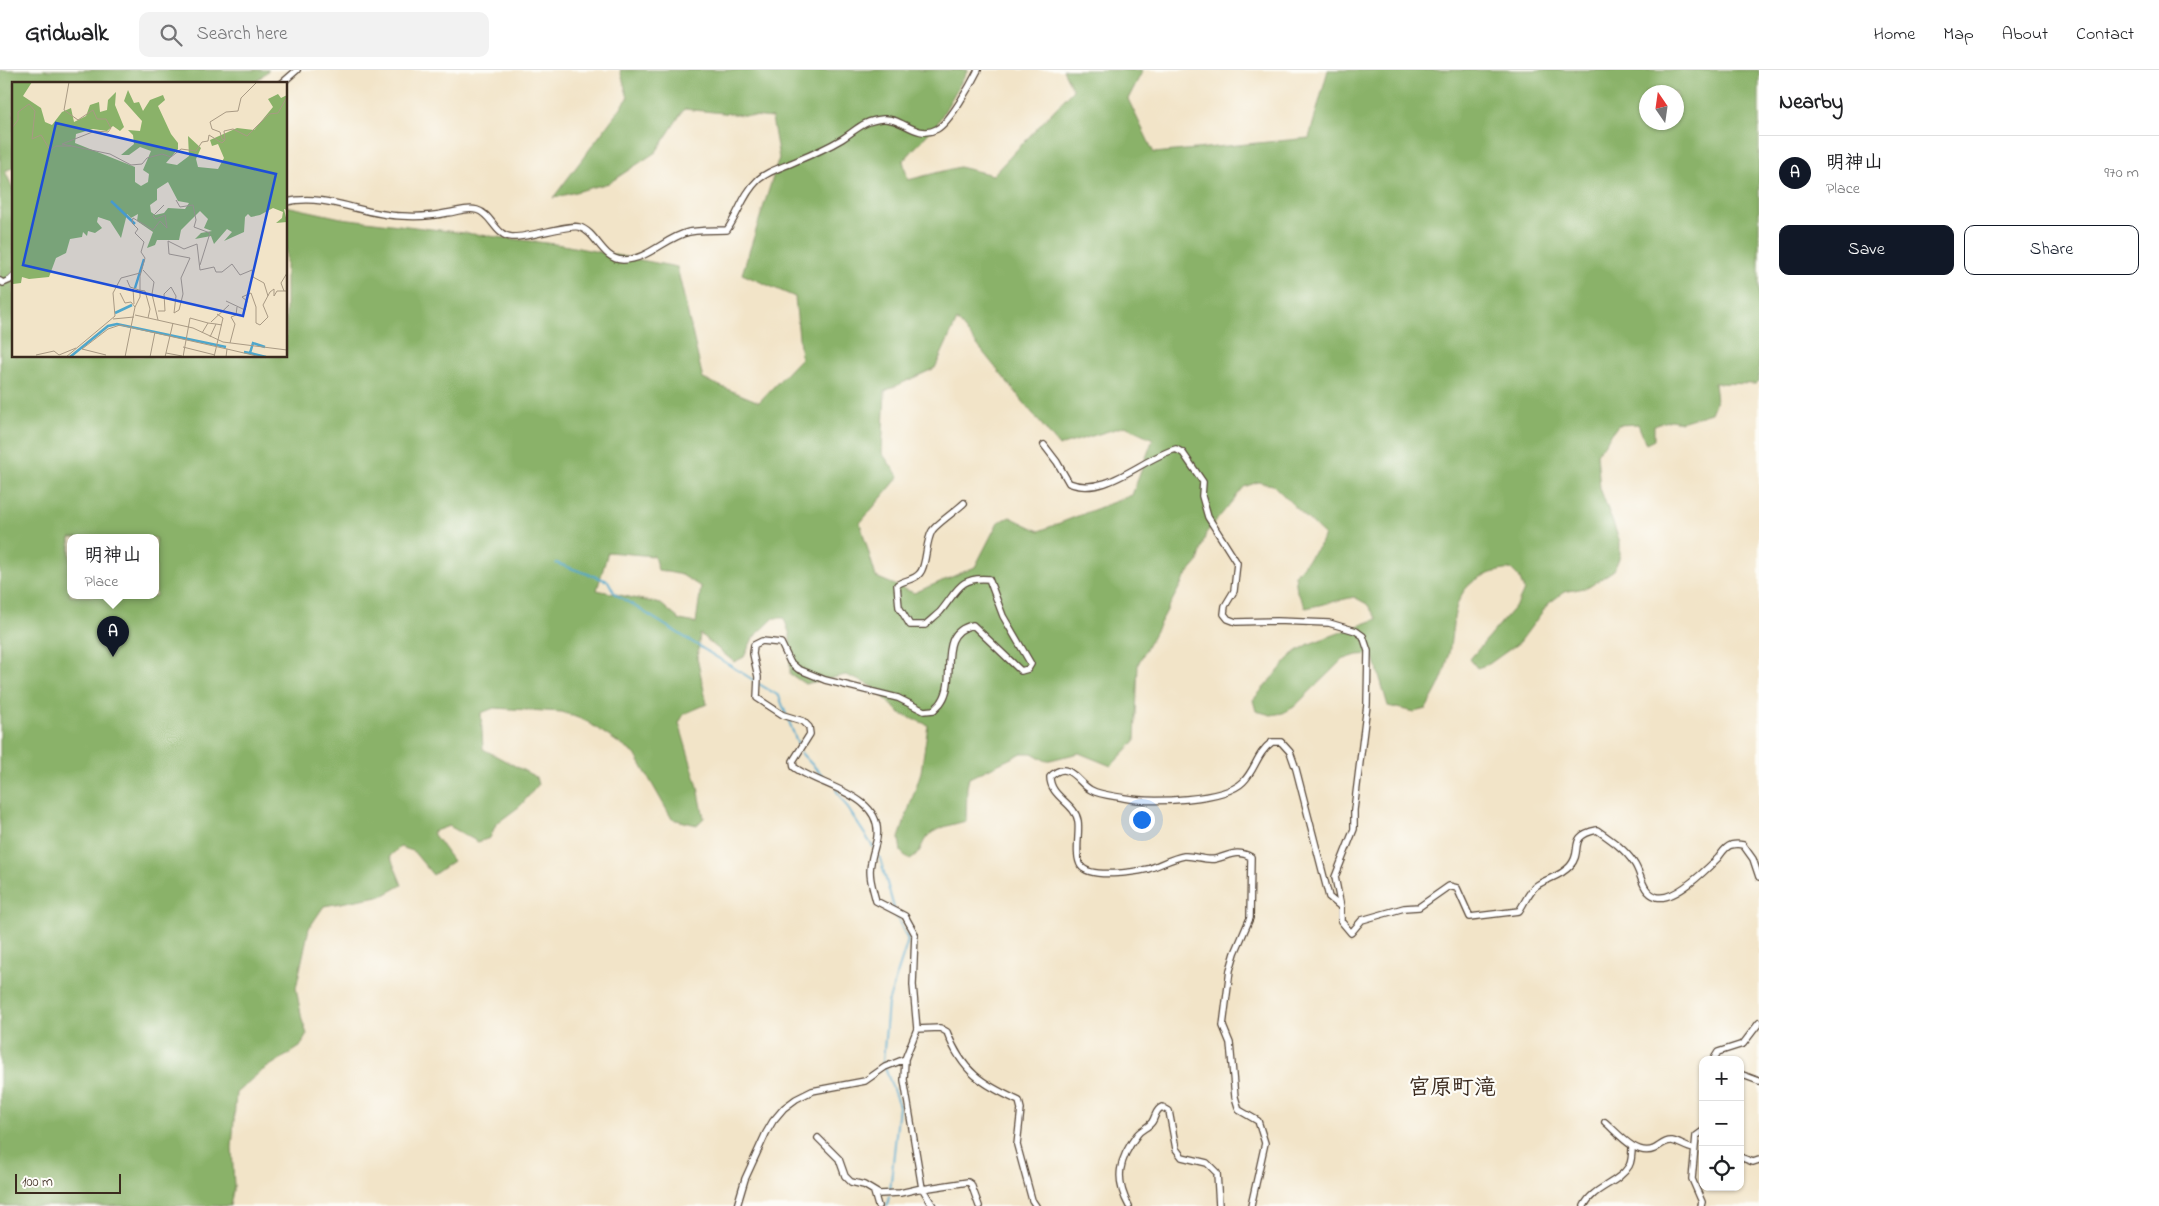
<!DOCTYPE html>
<html lang="en">
<head>
<meta charset="utf-8">
<style>
  :root { --surface:#fff; --page:#f2f2f2; --text:#202124; --muted:#757577; --line:#e0e0e0; --accent:#111827 }
  body { margin:0; font-family:"Indie Flower","Klee One",sans-serif; background:var(--page); color:var(--text) }
  .controls { position:absolute; right:15px; bottom:15px; display:grid; overflow:hidden; border-radius:10px; box-shadow:0 1px 4px #0004 }
  .controls button { width:45px; height:45px; display:grid; place-items:center; padding:0; border:0; border-bottom:1px solid var(--line); background:var(--surface); color:var(--text); font:25px sans-serif }
  .compass { position:absolute; left:1639px; top:15px; width:45px; height:45px; border-radius:50%; background:var(--surface); box-shadow:0 1px 4px #0004; rotate:347deg }
  .scale { position:absolute; left:15px; bottom:12px; width:106px; box-sizing:border-box; padding-left:5px; border:2px solid #3b2a1e; border-top:0; font-size:14px; line-height:18px; white-space:nowrap; color:#3b2a1e; -webkit-text-stroke:4px #fdfcf7; paint-order:stroke }
  .you { position:absolute; left:1141px; top:749px; width:18px; height:18px; margin:-12px; border:4px solid #fff; border-radius:50%; background:#1a73e8; box-shadow:0 0 0 8px #1a73e833 }
  .badge { display:grid; place-items:center; width:32px; height:32px; border-radius:50%; background:var(--accent); color:#fff; font-size:16px; font-weight:700 }
  .pin { position:absolute; translate:-50% -41px; filter:drop-shadow(0 1px 2px #0008) }
  .pin::after { content:''; position:absolute; top:26px; width:18px; height:15px; background:inherit; clip-path:polygon(0 0,100% 0,50% 100%) }
  .popup { position:absolute; left:67px; top:464px; width:92px; height:65px; box-sizing:border-box; display:grid; place-content:center; border-radius:10px; background:var(--surface); filter:drop-shadow(0 1px 4px #0005); font-size:16px; white-space:nowrap; color:var(--muted) }
  .popup b { font-size:19px; color:var(--text) }
  .popup::after { content:''; position:absolute; left:50%; top:100%; margin-left:-10px; border:10px solid transparent; border-top-color:var(--surface) }
  .list { margin:0; padding:0; list-style:none }
  h2 { display:flex; justify-content:space-between; align-items:center; height:65px; margin:0; padding:0 20px; font-size:21px }
  h2 small { font-size:16px; font-weight:400; color:var(--muted) }
  .list li { display:grid; grid-template-columns:32px 1fr auto; gap:15px; align-items:center; box-sizing:border-box; height:75px; padding:0 20px; border-top:1px solid var(--line) }
  .list b { display:block; font-size:19px; white-space:nowrap }
  .list p { margin:0; font-size:16px; white-space:nowrap; color:var(--muted) }
  .list em { font-size:16px; font-style:normal; color:var(--muted) }
  .actions { display:flex; gap:10px; padding:15px 20px }
  .actions a { flex:1; padding:11px 0; border:1px solid var(--accent); border-radius:10px; text-align:center; font-size:18px; color:var(--accent) }
  .actions .main { background:var(--accent); color:#fff }
  .icon { flex:none; width:28px; height:28px; fill:none; stroke:currentColor; stroke-width:2; stroke-linecap:round; stroke-linejoin:round }
  .map { position:relative; flex:none; width:1759px; height:1136px; overflow:hidden }
  header { display:flex; align-items:center; gap:30px; box-sizing:border-box; height:70px; padding:0 25px; background:var(--surface); border-bottom:1px solid var(--line) }
  header strong { font-size:24px }
  nav { display:flex; gap:28px; margin-inline-start:auto; font-size:18px }
  .search { width:350px; height:45px; background:var(--page); display:flex; align-items:center; gap:12px; box-sizing:border-box; padding:0 18px; border-radius:10px; color:var(--muted); font-size:19px }
  main { display:flex }
  aside { flex:1; background:var(--surface) }
  .map>svg:first-child { display:block }
  .forest { fill:#8ab269; stroke:#626e44; fill-rule:evenodd }
  .lines { fill:none; stroke-linecap:round; stroke-linejoin:round }
  .stream { stroke:#4fa7cc; stroke-width:2 }
  .street-casing { stroke:#564638; stroke-width:8 }
  .street { stroke:#fff; stroke-width:5.5 }
  .labels { text-anchor:middle; stroke-width:4.5; stroke-linejoin:round; paint-order:stroke }
  .quarter-label { font-size:22px; font-weight:bold; fill:#3b2a1e; stroke:#fdfcf7 }
  .inset-river { fill:none; stroke:#4fa7cc; stroke-width:2.5 }
  .inset-road { fill:none; stroke:#a99a84; stroke-width:1 }
  .view { fill:#1d4ed8; fill-opacity:0.15; stroke:#1d4ed8; stroke-width:2.5 }
  .inset-edge { fill:none; stroke:#3b2a1e; stroke-width:2.5 }
</style>
</head>
<body>
<header>
<strong>Gridwalk</strong>
<div class="search"><svg class="icon" aria-label="search" viewBox="0 0 24 24"><circle cx="10" cy="10" r="6"/><path d="M15 15l6 6"/></svg>Search here</div>
<nav><a>Home</a><a>Map</a><a>About</a><a>Contact</a></nav>
</header>
<main>
<div class="map">
<svg width="1759" height="1136" viewBox="0 0 1759 1136">
  <rect width="100%" height="100%" fill="#fdfcf7"/>
  <filter id="ink" filterUnits="userSpaceOnUse"><feTurbulence type="fractalNoise" baseFrequency=".02" numOctaves="2"/><feDisplacementMap in="SourceGraphic" scale="10" xChannelSelector="R" yChannelSelector="G"/><feConvolveMatrix kernelMatrix="1 2 1 2 8 2 1 2 1" color-interpolation-filters="sRGB"/></filter>
  <filter id="wash" filterUnits="userSpaceOnUse"><feTurbulence type="fractalNoise" baseFrequency=".0096" numOctaves="4" result="noise"/><feDisplacementMap in="SourceGraphic" scale="20" xChannelSelector="R" yChannelSelector="G"/><feGaussianBlur stdDeviation="1.12" result="paint"/><feColorMatrix in="noise" values="0 0 0 0 0 0 0 0 0 0 0 0 0 0 0 0 0 1.4 0 .05"/><feComposite in="paint" operator="in"/></filter>
  <g filter="url(#wash)">
    <rect width="100%" height="100%" fill="#f2e4c8"/>
    <path class="forest" d="M0,0H269L253,14H14V97L5,101L14,121V286H286V136L341,148L563,175L677,197L703,309L759,332L801,288L795,227L742,204L779,88L772,48L684,39L656,82L609,113L553,128L628,28L620,0H968L937,54L903,91L908,110L959,97L993,105L1073,20L1063,0H1143L1128,29L1154,83L1309,68L1328,0H1759V311L1756,314L1714,313L1716,331L1711,343L1681,352L1671,350L1654,355V370L1646,374L1638,354L1618,355L1597,384L1600,418L1620,472V486L1614,500L1589,517L1564,522L1548,534L1520,572L1489,594L1477,598L1470,589L1518,533L1524,520L1519,507L1511,499C1437,508 1462,558 1442,608C1438,619 1431,629 1426,639L1414,642L1388,636L1373,584L1357,585L1342,590L1294,637L1283,643L1271,645L1256,641L1253,630L1294,583L1309,574L1377,549L1367,534L1354,527L1306,538L1297,522L1295,505L1319,476L1324,465L1273,415L1258,412L1244,417L1206,463L1198,492L1185,507L1138,594L1135,671L1111,696L1079,683L1046,691L1032,683H1022L969,708L967,717L966,751C955,754 938,757 929,765C920,773 923,783 910,790L901,782L899,768L921,702L928,655L901,644L872,616L846,605L805,614L790,604V565L784,548H774L753,568L744,587L734,592L700,564L697,588L707,634L684,644L679,653L698,717L704,748L697,755L672,749L635,684L586,651L562,642L494,638L481,643L483,679L536,707L538,715L520,736L496,754L490,768L478,772L449,756L432,762L453,791L433,805L413,781L400,777L390,786L402,815L384,825L324,836L309,858L296,918L302,950L307,964L300,977L260,1002L236,1023L232,1078L234,1116L230,1136H0ZM1646,22H1676V52H1646ZM957,250L1059,376L1125,356L1153,369L1132,425L1039,461L1010,447L998,452L975,497L914,523L876,507L860,453L899,407L882,383L885,321L935,298ZM70,468H156V526H70ZM608,482L654,486L658,500L682,505L701,517L696,553L680,550L661,534L597,520Z"/>
    <g class="lines">
      <path class="stream" d="M556,493L608,511L615,524L755,611
        M759,614L779,626L786,644
        M788,649L799,677
        M800,682L828,711
        M836,720L873,777
        M875,781L880,788L894,838
        M890,1121L899,1036L883,992L888,933L908,870L895,843
        M887,1136L889,1126"/>
    </g>
  </g>
  <g filter="url(#ink)">
    <g class="lines">
      <defs>
        <path id="street" d="M281,14L297,0
          M286,132C328,123 361,145 402,146C417,147 433,146 447,143C458,142 466,137 477,140C492,144 495,166 512,167C528,168 569,154 579,157C597,162 602,190 623,190C648,190 666,167 689,162C701,160 715,160 727,160C738,145 743,124 757,111C765,102 783,97 794,92C811,85 827,78 842,69C858,59 862,51 883,49C902,47 916,70 937,59C950,52 971,14 978,0
          M0,211L3,213L10,210L14,206
          M1044,375L1057,392L1069,413C1106,428 1142,388 1176,379L1183,383L1203,412L1202,426L1208,447L1237,493L1234,521L1225,536L1224,544L1228,549L1236,552L1277,551L1329,553L1356,561L1363,566L1368,581L1367,635L1354,740V759L1335,807L1341,837V851L1351,863L1362,850L1404,838L1419,837L1449,816L1457,818L1470,847L1519,841C1524,834 1529,821 1536,816C1546,808 1559,808 1570,796C1584,781 1566,766 1597,760C1610,769 1625,779 1634,793C1642,804 1641,822 1657,827C1675,831 1706,800 1718,788C1722,783 1725,777 1731,775C1735,774 1739,774 1743,775L1753,789L1759,807
          M917,959L940,958L947,962C962,1002 982,1014 1019,1031L1021,1039L1017,1075L1032,1130L1036,1136
          M1713,990L1718,982L1743,974L1759,953
          M1740,1004L1759,1011
          M1605,1052C1617,1062 1636,1087 1654,1079C1660,1076 1665,1070 1672,1071C1679,1072 1686,1078 1694,1079
          M818,1068L839,1089L845,1106L851,1112L864,1115L879,1124L900,1123L922,1118
          M1740,1087L1753,1092L1759,1090
          M922,1119L968,1112L971,1114L979,1136
          M874,1122L878,1136
          M737,1136L745,1109L766,1063L773,1051L784,1038L796,1029L812,1021L865,1011L885,997L905,989
          M933,1136L922,1118L904,1010L905,989L917,959L913,915L915,864L905,846L876,831C873,819 868,805 871,793C872,784 876,775 877,767C883,724 818,716 794,697L793,691L810,664L809,657L803,651L783,645L757,628L758,607L753,584L754,575L762,571L781,573L790,592L798,599L825,610L898,628L924,641L934,640C936,637 940,635 942,631C958,607 935,563 973,555L1021,601L1028,599L1031,594L1003,546L989,509C959,506 957,522 940,542C935,546 930,551 925,555H910L899,537L897,515C905,509 914,511 920,503C927,495 925,473 932,461C935,455 957,440 964,433
          M1129,1136C1114,1109 1119,1089 1137,1065C1141,1059 1148,1058 1152,1052C1156,1046 1155,1040 1162,1037L1169,1041L1176,1079L1182,1087L1207,1093L1217,1103L1219,1136
          M1251,1136L1265,1073L1258,1051L1239,1040L1235,1027L1230,973L1223,956L1230,900L1235,883L1250,848L1251,787C1236,779 1229,786 1215,789C1205,791 1194,785 1184,786C1172,788 1160,795 1148,799C1135,802 1090,809 1081,796C1074,785 1080,763 1078,751C1075,733 1050,727 1050,707C1069,688 1077,713 1091,720C1100,725 1114,726 1124,728C1151,733 1224,731 1243,712C1256,699 1256,684 1272,672H1281L1290,682L1296,699L1329,827L1341,837
          M1584,1136C1593,1117 1618,1114 1629,1096C1632,1091 1632,1082 1632,1076
          M1701,1136L1702,1132L1692,1109L1696,1066L1703,1061"/>
      </defs>
      <use href="#street" class="street-casing"/>
      <use href="#street" class="street"/>
    </g>
  </g>
  <g class="labels">
    <g class="quarter-label">
      <text x="1452" y="1024">宮原町滝</text>
    </g>
  </g>
  <g transform="translate(12 12)">
    <rect width="275" height="275" fill="#f2e4c8"/>
    <path d="M0,0H20L11,14L29,26L33,40L40,43L50,30L59,26L62,40L74,34L78,23L87,20L88,30L95,28L96,18L104,10L103,23L112,45L108,49L101,44L95,49L81,47L64,52L63,61L123,85V100L129,104L136,100L137,92L131,88L139,69L128,65L117,73H109L122,62L121,53L116,48L128,49L130,39L112,19L116,8L122,21L127,20L131,29L138,18L151,13L153,18L146,24L159,52L166,61V67L154,81L165,83L177,74L176,54L189,66L184,77L186,85L206,87L212,76L206,62L200,64L198,58L225,46L242,48L261,25L256,17L266,12L269,16L275,13V128L272,127L275,140L264,141L270,136L271,130L261,126L248,133L239,135L236,132L233,135L232,150L212,159L220,150L215,147L202,162L199,154L183,157L189,151L200,149L192,146L196,137L188,129L169,148L167,158H145L143,163L135,166L141,150L125,139L126,132L119,136L115,132L109,156L98,139L86,135L85,140L90,146L83,151L76,149L75,154L71,150L70,155L58,157L54,171L44,176L37,195L17,197L10,195L9,201L1,202L0,206ZM156,100L166,119L177,121L173,127L156,126L152,131L143,133L139,130L138,123L145,118V107Z" fill="#8ab269" fill-rule="evenodd"/>
    <path class="inset-river" d="M99,119L123,142M123,206L132,177M103,231L120,223M232,270L238,271L241,261L253,265M238,271L254,275M58,275L96,244L105,242L214,265"/>
    <path class="inset-road" d="M57,0L52,28L66,38L81,28L85,37H94L99,46L96,50L83,49L50,62L98,72L119,83L130,82L135,76L150,72L159,75L169,67L184,69L190,60L196,59L197,53L210,61L213,58M0,46L6,38V30L17,22L23,29L20,57L29,53L38,68L44,64H59M213,58L210,57L208,50L200,47L198,40L214,30L226,29L229,16L245,0M213,58L212,49L221,47L235,54L257,32L266,31L275,15M164,118L168,125L181,123L184,138L182,145L198,151L188,183M131,188L142,200L140,212L146,238M115,198L118,205L127,208M121,207L122,222M127,208L133,209L138,227L136,236M272,209L269,201L275,191M108,211L113,221L119,220L123,225M214,219L233,228L235,219L230,215L239,211L244,225V241L248,243L256,235L251,223L258,210L262,207V214L265,209H275M146,229H153L152,212L159,205L164,214L162,231L167,228L171,212L169,196L178,176L157,172L156,159L172,167L185,162L188,188L202,185L204,190H210L220,182L228,193L240,188L241,195L252,201L256,214M123,233L181,246L211,260L275,268M101,237L122,235M199,240L217,223M190,251L196,241L204,242M198,255L204,242L210,243M218,261L223,242L219,235L224,233L225,225M171,265L203,273M70,267L96,247L108,243L215,267L214,275M70,267L94,273M215,267L249,275M154,271L170,274M24,273L42,269L47,273L64,266M54,275L103,234L101,211L109,196L128,191M113,275L123,225L128,215V194L133,176L129,170L132,160L123,151L126,147L120,141L121,136L141,148L148,139L155,146L153,133L144,137L141,134L152,123M138,275L143,250M153,275L161,241M171,275L178,236L196,241M202,275L211,236L205,232"/>
    <path class="view" d="M44,41L264,92L231,234L11,183Z"/>
    <rect width="275" height="275" class="inset-edge"/>
  </g>
</svg>
<div class="controls">
<button>+</button>
<button>−</button>
<button><svg class="icon" aria-label="locate" viewBox="0 0 24 24"><circle cx="12" cy="12" r="6"/><path d="M12 2v4M12 18v4M2 12h4M18 12h4"/></svg></button>
</div>
<svg class="compass" viewBox="-18 -18 36 36"><path d="M0-13l5 13h-10z" fill="#e53935"/><path d="M0 13l5-13h-10z" fill="#757577"/></svg>
<div class="scale">100 m</div>
<div class="you"></div>
<div class="pin badge" style="left:113px;top:587px">A</div>
<div class="popup"><b>明神山</b>Place</div>
</div>
<aside>
<h2>Nearby<small></small></h2>
<ul class="list">
<li><span class="badge">A</span><div><b>明神山</b><p>Place</p></div><em>970 m</em></li>
</ul>
<div class="actions"><a class="main">Save</a><a>Share</a></div>
</aside>
</main>
</body>
</html>
